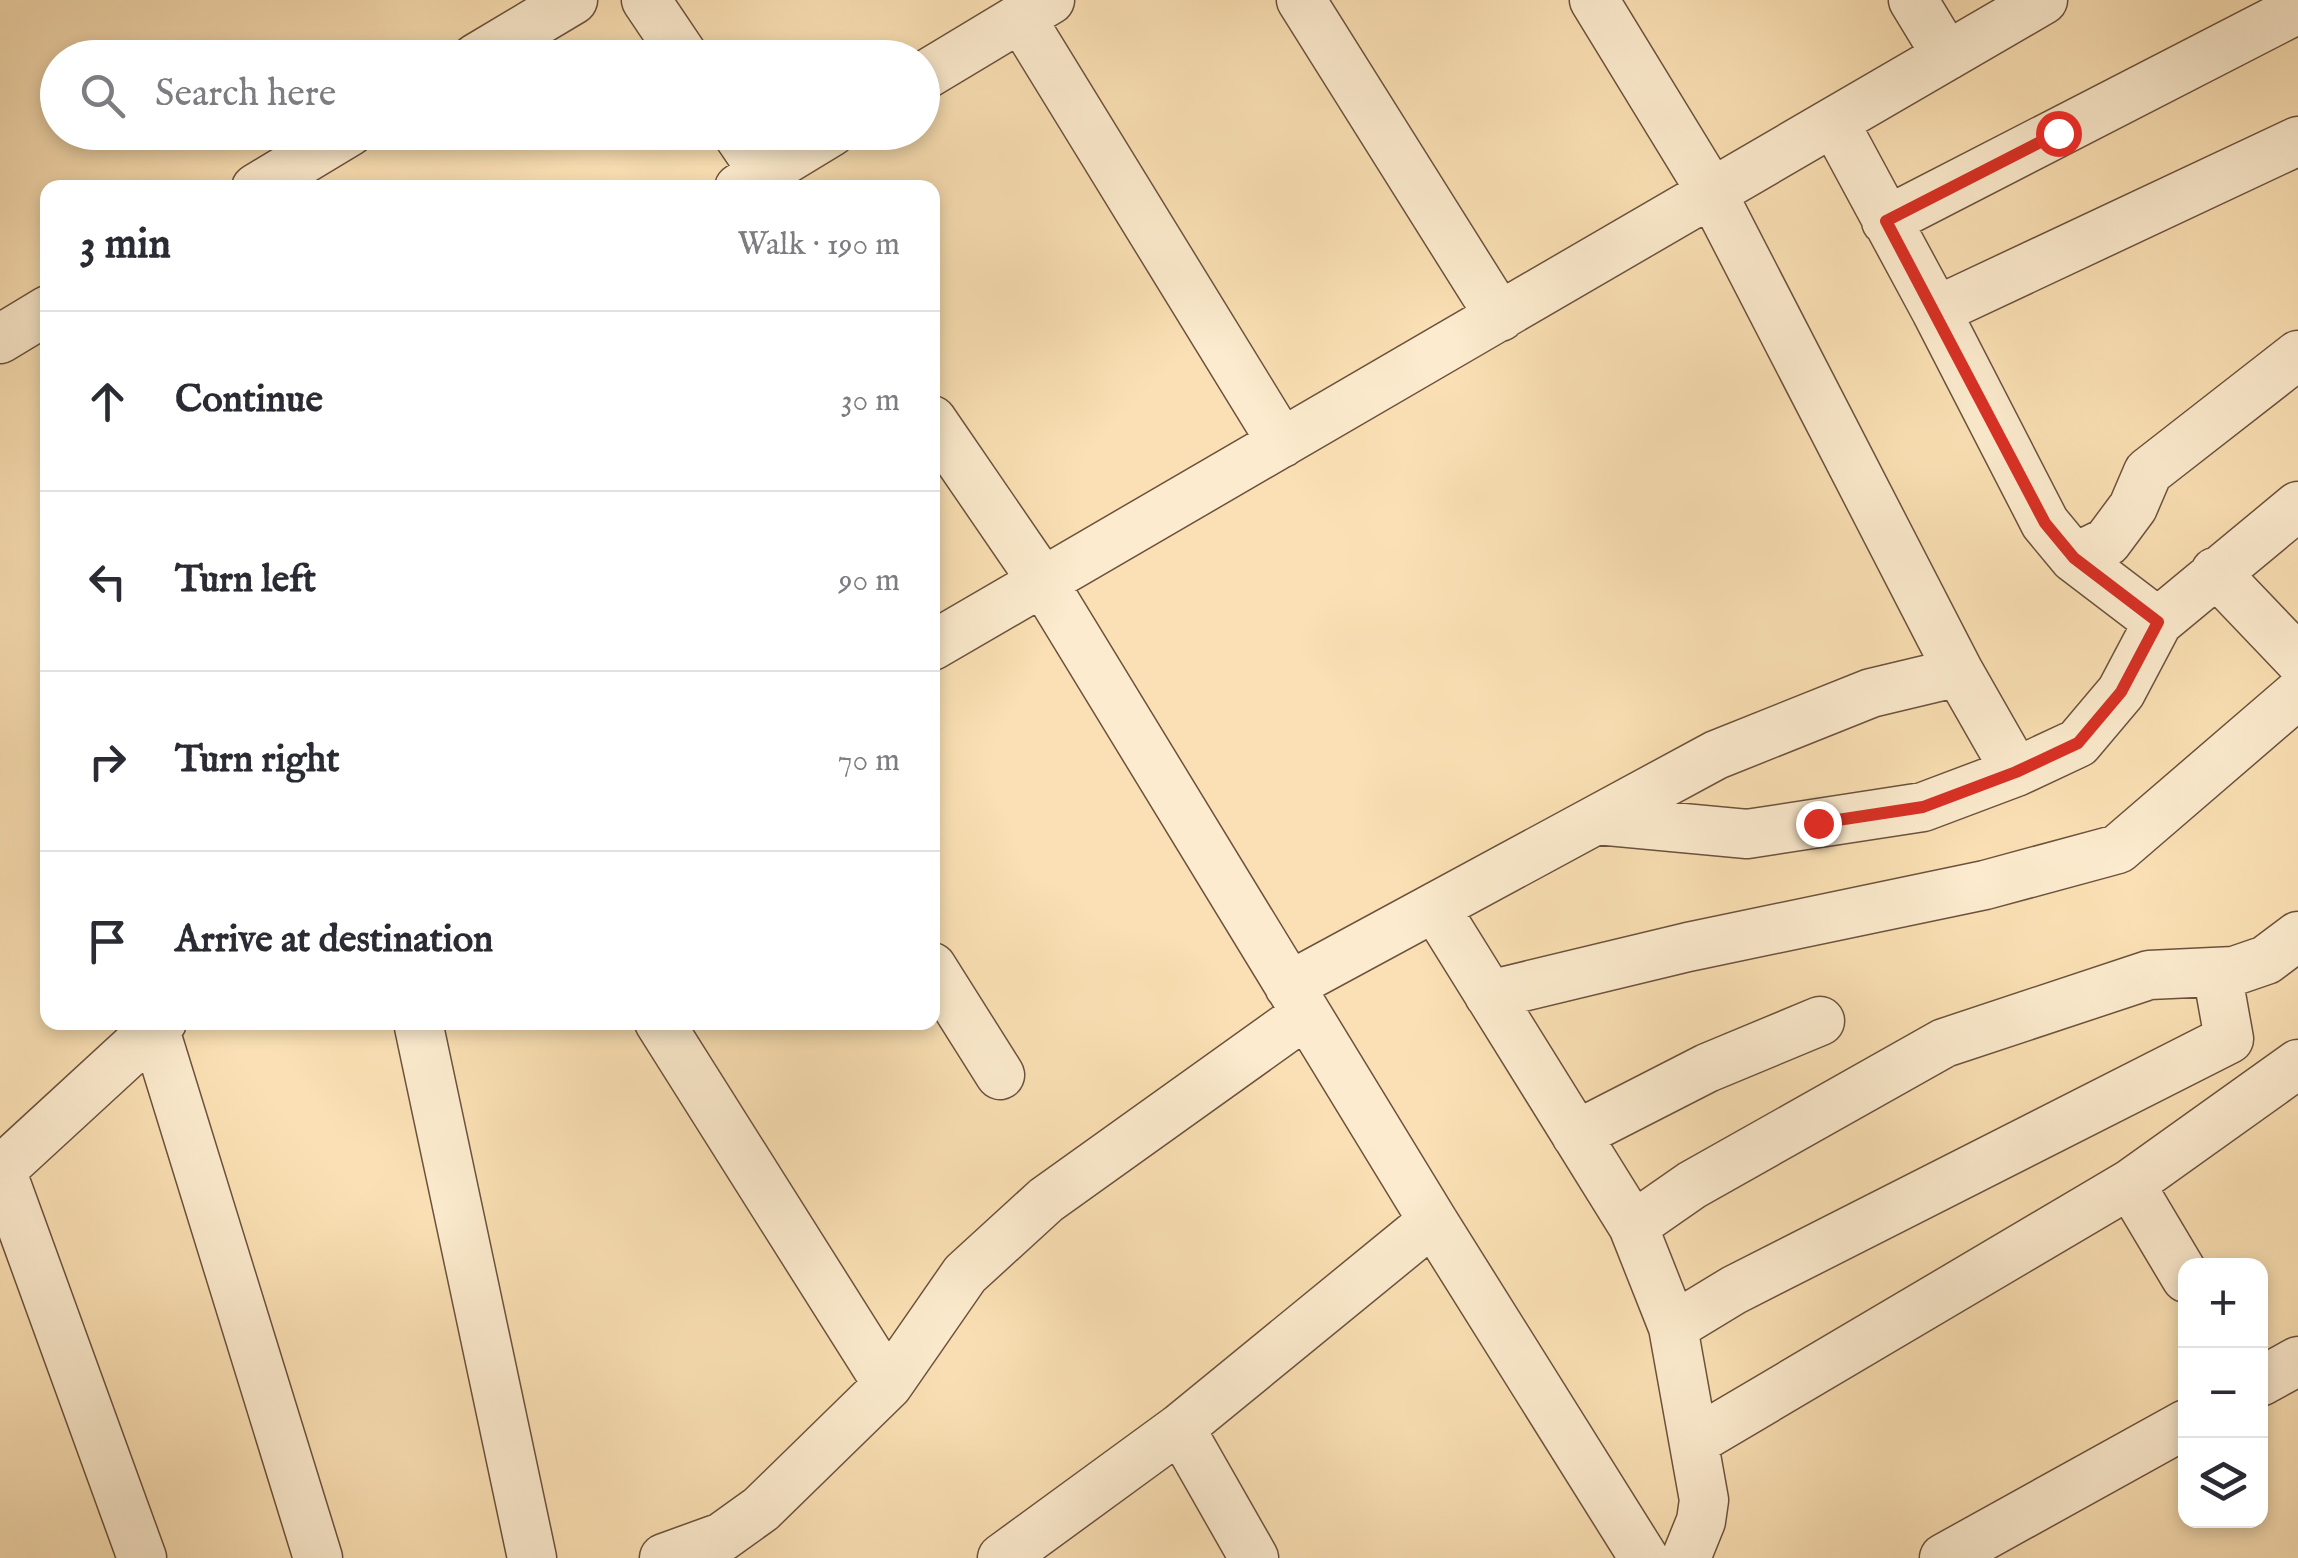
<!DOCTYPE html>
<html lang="en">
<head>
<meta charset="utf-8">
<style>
  :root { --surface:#fff; --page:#f2f2f3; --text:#2b2b33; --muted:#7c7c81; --line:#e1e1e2 }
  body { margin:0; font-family:"IM FELL English",serif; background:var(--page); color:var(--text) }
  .controls { position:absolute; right:30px; bottom:30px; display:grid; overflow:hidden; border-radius:20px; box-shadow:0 5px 15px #0003 }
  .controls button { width:90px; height:90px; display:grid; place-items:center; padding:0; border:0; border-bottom:2px solid var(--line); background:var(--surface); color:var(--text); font:50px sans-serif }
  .stop { position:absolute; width:30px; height:30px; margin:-22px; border:8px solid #d93025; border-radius:50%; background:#fff }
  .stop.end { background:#d93025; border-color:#fff; box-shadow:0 2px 10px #0008 }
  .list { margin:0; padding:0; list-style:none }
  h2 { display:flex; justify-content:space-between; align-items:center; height:130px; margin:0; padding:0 40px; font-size:42px }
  h2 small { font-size:32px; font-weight:400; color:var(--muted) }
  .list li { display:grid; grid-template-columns:65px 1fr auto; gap:30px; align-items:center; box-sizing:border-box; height:180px; padding:0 40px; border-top:2px solid var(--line) }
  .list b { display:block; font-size:38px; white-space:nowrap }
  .list em { font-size:32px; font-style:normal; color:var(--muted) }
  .icon { flex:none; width:55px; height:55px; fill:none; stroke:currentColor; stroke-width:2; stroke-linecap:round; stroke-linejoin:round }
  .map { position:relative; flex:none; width:2298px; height:1558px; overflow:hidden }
  .search { position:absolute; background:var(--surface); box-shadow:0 5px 15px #0003; left:40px; top:40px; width:900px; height:110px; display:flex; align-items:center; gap:25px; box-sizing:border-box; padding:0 35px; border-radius:55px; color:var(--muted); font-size:38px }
  .panel { position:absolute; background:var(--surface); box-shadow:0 5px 15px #0003; left:40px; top:180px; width:900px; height:850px; border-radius:20px }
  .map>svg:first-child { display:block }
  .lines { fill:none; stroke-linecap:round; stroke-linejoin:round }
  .street-casing { stroke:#6c523e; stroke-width:51 }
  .street { stroke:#fcebce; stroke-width:48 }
  .route { stroke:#d93025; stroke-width:12 }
</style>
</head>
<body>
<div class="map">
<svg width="2298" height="1558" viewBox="0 0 2298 1558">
  <rect width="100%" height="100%" fill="#fae0b4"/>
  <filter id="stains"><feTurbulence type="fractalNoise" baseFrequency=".002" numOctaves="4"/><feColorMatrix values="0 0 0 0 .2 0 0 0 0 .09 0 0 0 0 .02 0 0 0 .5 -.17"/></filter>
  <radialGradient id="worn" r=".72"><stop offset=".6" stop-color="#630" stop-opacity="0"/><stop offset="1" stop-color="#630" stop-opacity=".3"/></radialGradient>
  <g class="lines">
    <defs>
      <path id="street" d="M646,0L685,58
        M1301,0L1500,317
        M1594,0L1712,193L1959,672
        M1913,0L1947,56
        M1021,18L1282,443
        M476,58L573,0
        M922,77L1050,0
        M1834,122L1936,311L2298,141
        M736,132L774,188
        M256,188L349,132
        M739,188L831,132
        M1886,221L2298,9
        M1936,311L2045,523L2074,558L2158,622
        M0,339L48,310
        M932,420L1043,582L1433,1221L1644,1558
        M2074,558L2107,542L2133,507L2148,472L2298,355
        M2215,572L2298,659
        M932,646L2043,0
        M1597,820L1747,834L1923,807L2016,772L2078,743L2121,692L2158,622L2298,506
        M1436,909L1633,1226L1673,1327L1704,1500L1701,1521L1686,1558
        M932,967L1000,1075
        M1289,986L1716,755L1871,693L1959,672L2016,772
        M1489,995L1688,947L1985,885L2118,849L2298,694
        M418,1022L532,1558
        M659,1022L888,1385
        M155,1030L318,1558
        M1576,1135L1707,1068L1820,1021
        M0,1167L142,1558
        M0,1171L162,1022
        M1633,1226L1692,1185L1944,1043L2149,975L2234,971L2266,960L2298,936
        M2186,1278L2130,1184L2298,1064
        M1673,1327L1734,1290L2229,1039L2217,972
        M2260,1382L2298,1361
        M1180,1428L1254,1558
        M1695,1441L2130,1184
        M664,1558L722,1537L761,1509L888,1385L965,1274L1046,1200L1306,1014
        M1002,1558L1180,1428L1433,1221
        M1944,1558L2186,1424"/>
    </defs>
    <use href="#street" class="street-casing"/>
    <use href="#street" class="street"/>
  </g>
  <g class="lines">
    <path class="route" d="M1818,823L1923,807L2016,772L2078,743L2121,692L2158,622L2074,558L2045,523L1886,221L2058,133"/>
  </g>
  <rect width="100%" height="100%" filter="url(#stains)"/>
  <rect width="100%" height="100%" fill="url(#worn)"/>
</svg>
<div class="controls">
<button>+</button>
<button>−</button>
<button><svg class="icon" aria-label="layers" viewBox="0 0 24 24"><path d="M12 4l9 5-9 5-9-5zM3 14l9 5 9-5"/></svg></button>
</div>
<div class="stop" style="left:2058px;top:133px"></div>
<div class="stop end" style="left:1818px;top:823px"></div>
<div class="search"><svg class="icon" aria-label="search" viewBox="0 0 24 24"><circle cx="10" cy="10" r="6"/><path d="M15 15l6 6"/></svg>Search here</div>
<section class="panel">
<h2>3 min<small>Walk · 190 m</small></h2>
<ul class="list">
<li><svg class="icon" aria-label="ahead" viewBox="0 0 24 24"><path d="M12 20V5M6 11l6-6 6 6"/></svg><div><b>Continue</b></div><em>30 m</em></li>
<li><svg class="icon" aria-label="left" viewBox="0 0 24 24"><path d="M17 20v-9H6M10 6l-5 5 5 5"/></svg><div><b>Turn left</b></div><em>90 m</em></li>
<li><svg class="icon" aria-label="right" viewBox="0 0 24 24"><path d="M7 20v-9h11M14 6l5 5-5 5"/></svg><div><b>Turn right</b></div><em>70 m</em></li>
<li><svg class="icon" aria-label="arrive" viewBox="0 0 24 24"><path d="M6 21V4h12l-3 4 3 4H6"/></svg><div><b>Arrive at destination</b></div></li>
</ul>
</section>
</div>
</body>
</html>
